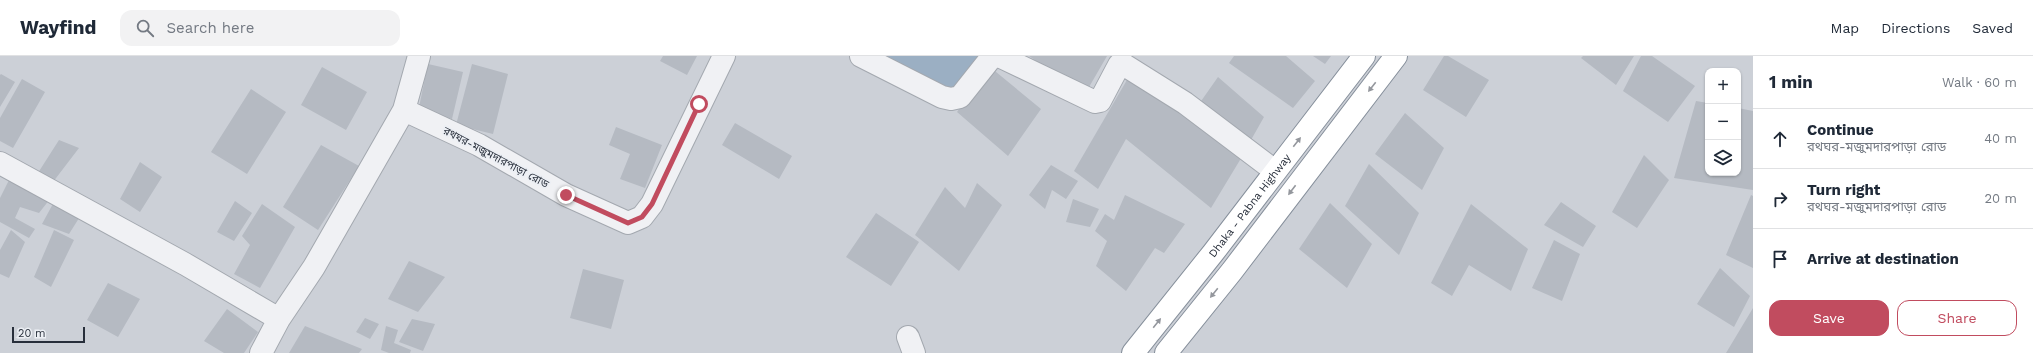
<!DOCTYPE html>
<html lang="en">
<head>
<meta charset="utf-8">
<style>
  :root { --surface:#fff; --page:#f2f2f3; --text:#1f2937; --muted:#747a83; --line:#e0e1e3; --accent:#c14c5f }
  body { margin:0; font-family:"Work Sans","Noto Sans Bengali",sans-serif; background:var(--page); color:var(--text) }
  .controls { position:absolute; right:12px; top:12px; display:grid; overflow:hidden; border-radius:8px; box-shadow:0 1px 3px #0004 }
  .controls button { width:36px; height:36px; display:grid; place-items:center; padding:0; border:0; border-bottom:1px solid var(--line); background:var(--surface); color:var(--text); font:20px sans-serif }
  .scale { position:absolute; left:12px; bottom:10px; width:73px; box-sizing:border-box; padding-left:4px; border:2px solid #282f3b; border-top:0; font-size:11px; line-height:14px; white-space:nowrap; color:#282f3b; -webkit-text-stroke:3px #eceff4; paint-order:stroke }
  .stop { position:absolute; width:12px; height:12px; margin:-9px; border:3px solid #c14c5f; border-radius:50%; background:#fff }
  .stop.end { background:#c14c5f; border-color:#fff; box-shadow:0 1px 4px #0008 }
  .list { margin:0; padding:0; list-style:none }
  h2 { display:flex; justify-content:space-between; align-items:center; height:52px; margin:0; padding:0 16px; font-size:17px }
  h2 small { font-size:13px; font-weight:400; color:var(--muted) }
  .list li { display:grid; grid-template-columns:26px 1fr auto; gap:12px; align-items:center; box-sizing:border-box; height:60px; padding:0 16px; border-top:1px solid var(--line) }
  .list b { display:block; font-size:15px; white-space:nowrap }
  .list p { margin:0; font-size:13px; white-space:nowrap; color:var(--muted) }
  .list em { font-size:13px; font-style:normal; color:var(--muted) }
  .actions { display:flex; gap:8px; padding:12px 16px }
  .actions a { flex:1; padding:9px 0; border:1px solid var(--accent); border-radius:12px; text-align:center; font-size:14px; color:var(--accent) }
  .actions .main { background:var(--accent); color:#fff }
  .icon { flex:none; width:22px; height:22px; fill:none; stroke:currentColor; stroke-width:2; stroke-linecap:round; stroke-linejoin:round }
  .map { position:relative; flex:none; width:1753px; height:297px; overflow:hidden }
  header { display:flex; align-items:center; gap:24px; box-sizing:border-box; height:56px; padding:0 20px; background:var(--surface); border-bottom:1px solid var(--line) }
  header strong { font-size:19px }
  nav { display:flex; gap:22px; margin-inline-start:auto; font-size:14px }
  .search { width:280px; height:36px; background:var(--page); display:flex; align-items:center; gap:10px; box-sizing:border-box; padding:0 14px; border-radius:12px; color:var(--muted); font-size:15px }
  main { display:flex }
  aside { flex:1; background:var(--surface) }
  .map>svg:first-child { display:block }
  .built { fill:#ccd0d7; fill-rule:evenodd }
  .water { fill:#9bafc3 }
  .building { fill:#b5bac2 }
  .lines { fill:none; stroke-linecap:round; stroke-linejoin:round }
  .minor-casing { stroke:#a3a8af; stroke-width:24 }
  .trunk-casing { stroke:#868f9b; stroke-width:24 }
  .minor { stroke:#f0f1f4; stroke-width:22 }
  .trunk { stroke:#fff; stroke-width:22 }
  .oneway { fill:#94979d }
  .route { stroke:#c14c5f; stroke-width:5 }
  .labels { text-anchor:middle; stroke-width:3.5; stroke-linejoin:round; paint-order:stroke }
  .street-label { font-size:11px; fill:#282f3b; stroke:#eceff4 }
</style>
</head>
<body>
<header>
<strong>Wayfind</strong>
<div class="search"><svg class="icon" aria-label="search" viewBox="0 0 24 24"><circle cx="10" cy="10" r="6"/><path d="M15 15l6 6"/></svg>Search here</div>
<nav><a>Map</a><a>Directions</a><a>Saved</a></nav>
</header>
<main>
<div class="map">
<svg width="1753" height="297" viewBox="0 0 1753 297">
  <rect width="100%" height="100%" fill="#dde1e6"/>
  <path class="built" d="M0,0H1753V297H0ZM1708,15H1738V117H1708Z"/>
  <path class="water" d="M868,0H988L956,33L932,31Z"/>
  <path class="building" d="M663,0H697L687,19L660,5Z
    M1029,0H1107L1085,38Z
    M1234,0H1286L1315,25L1293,52L1229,7Z
    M1313,0H1331L1325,8Z
    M1444,0H1448L1489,24L1466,61L1423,34Z
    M1583,0H1634L1616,29L1581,2Z
    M1641,0H1652L1695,30L1668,66L1623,35Z
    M428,8L463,16L452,63L418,56Z
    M472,8L508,18L493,78L456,69Z
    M322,11L367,36L346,74L301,49Z
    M990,11L1041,53L1008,100L957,56Z
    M1131,17L1243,99L1211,152L1126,83L1098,133L1074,115Z
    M1,18L15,26L0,51V19Z
    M1218,21L1264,61L1247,91L1199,48Z
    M22,23L45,36L13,92L0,85V62Z
    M251,33L286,56L247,118L211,96Z
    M1696,45L1708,47V117H1738V52L1753,55V134L1674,122Z
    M1405,57L1444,92L1422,134L1375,98Z
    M735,67L792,100L779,123L722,89Z
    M616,71L662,89L645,132L620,123L630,98L609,89Z
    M59,84L79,92L53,126L36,120Z
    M321,89L359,110L318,174L283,151Z
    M1644,99L1669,124L1637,172L1612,156Z
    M140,106L162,121L140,156L120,143Z
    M1369,108L1419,157L1399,199L1345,150Z
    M1051,109L1078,125L1066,143L1052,134L1045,153L1029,139Z
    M11,120L50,143L39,157L20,151L15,162L35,173L29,182L0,166V142Z
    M977,127L1002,149L959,215L915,179L945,131L965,152Z
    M1125,139L1185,168L1164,197L1155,192L1126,235L1096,210L1107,185L1095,175L1105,158L1114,164Z
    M1751,139L1753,140V212L1726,199Z
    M1073,143L1099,153L1090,171L1066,166Z
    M55,144L81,159L69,178L42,168Z
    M235,145L252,157L234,185L217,176Z
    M1561,146L1596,170L1583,191L1544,169Z
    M1330,147L1372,188L1347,232L1299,193Z
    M262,148L295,171L260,232L234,218L250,189L242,180Z
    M1471,148L1528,193L1511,235L1469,209L1452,240L1431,227Z
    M876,157L919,186L891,230L846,201Z
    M11,174L25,186L9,222L0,218V194Z
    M54,174L74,184L51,231L34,221Z
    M1554,184L1580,198L1562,245L1532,232Z
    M409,205L445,221L418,256L388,243Z
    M1720,212L1750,240L1734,271L1697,248Z
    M583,213L624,224L611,273L570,262Z
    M108,227L140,243L118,281L87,264Z
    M1753,252V297H1726Z
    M227,253L258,276L244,297H224L204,285Z
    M365,262L379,268L370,283L356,276Z
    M412,263L435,268L423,295L399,286Z
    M305,270L362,293L359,297H289Z
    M386,270L398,274L394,287L411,294L410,297H389L381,294Z"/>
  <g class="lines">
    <defs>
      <path id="minor" d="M861,0L942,41L951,43L960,41L991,2L999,0
        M999,0L1095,46L1100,45L1119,9L1126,10L1185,47L1275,115
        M404,54L479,89L566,139L628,167L642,161L652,148L724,0
        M0,107L185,208L279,263
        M908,281L914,297
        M261,297L279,263L314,211L404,54L419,0"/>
      <g id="trunk">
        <path id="s1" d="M1133,297L1213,197L1364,0"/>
        <path d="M1166,297L1232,215L1396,0"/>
      </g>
    </defs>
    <use href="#minor" class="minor-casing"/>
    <use href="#trunk" class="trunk-casing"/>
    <use href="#minor" class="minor"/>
    <use href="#trunk" class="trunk"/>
  </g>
  <defs><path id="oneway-solid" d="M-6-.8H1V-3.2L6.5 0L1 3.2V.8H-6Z"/></defs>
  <g class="oneway">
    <use href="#oneway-solid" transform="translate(1372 31) rotate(128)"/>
    <use href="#oneway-solid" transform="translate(1297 86) rotate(-52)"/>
    <use href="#oneway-solid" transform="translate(1292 134) rotate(127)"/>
    <use href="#oneway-solid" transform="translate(1214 237) rotate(129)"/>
    <use href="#oneway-solid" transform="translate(1157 267) rotate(-51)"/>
  </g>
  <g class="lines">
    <path class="route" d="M566,139L628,167L642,161L652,148L699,48"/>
  </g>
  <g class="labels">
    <g class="street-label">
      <text transform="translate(496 101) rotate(28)" y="4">রথঘর-মজুমদারপাড়া রোড</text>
      <text dy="4" stroke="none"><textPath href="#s1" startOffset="188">Dhaka - Pabna Highway</textPath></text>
    </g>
  </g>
</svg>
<div class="controls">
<button>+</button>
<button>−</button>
<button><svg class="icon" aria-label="layers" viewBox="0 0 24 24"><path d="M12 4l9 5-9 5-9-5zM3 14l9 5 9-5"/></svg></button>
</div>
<div class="scale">20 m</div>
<div class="stop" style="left:699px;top:48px"></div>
<div class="stop end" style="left:566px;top:139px"></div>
</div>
<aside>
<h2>1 min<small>Walk · 60 m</small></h2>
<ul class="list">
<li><svg class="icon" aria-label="ahead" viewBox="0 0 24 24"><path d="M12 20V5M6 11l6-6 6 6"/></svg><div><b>Continue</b><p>রথঘর-মজুমদারপাড়া রোড</p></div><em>40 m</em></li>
<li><svg class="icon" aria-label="right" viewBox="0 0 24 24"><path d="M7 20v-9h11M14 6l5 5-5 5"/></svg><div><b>Turn right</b><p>রথঘর-মজুমদারপাড়া রোড</p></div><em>20 m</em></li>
<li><svg class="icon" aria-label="arrive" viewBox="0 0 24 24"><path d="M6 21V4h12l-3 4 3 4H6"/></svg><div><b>Arrive at destination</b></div></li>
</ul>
<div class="actions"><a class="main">Save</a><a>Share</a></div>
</aside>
</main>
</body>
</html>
